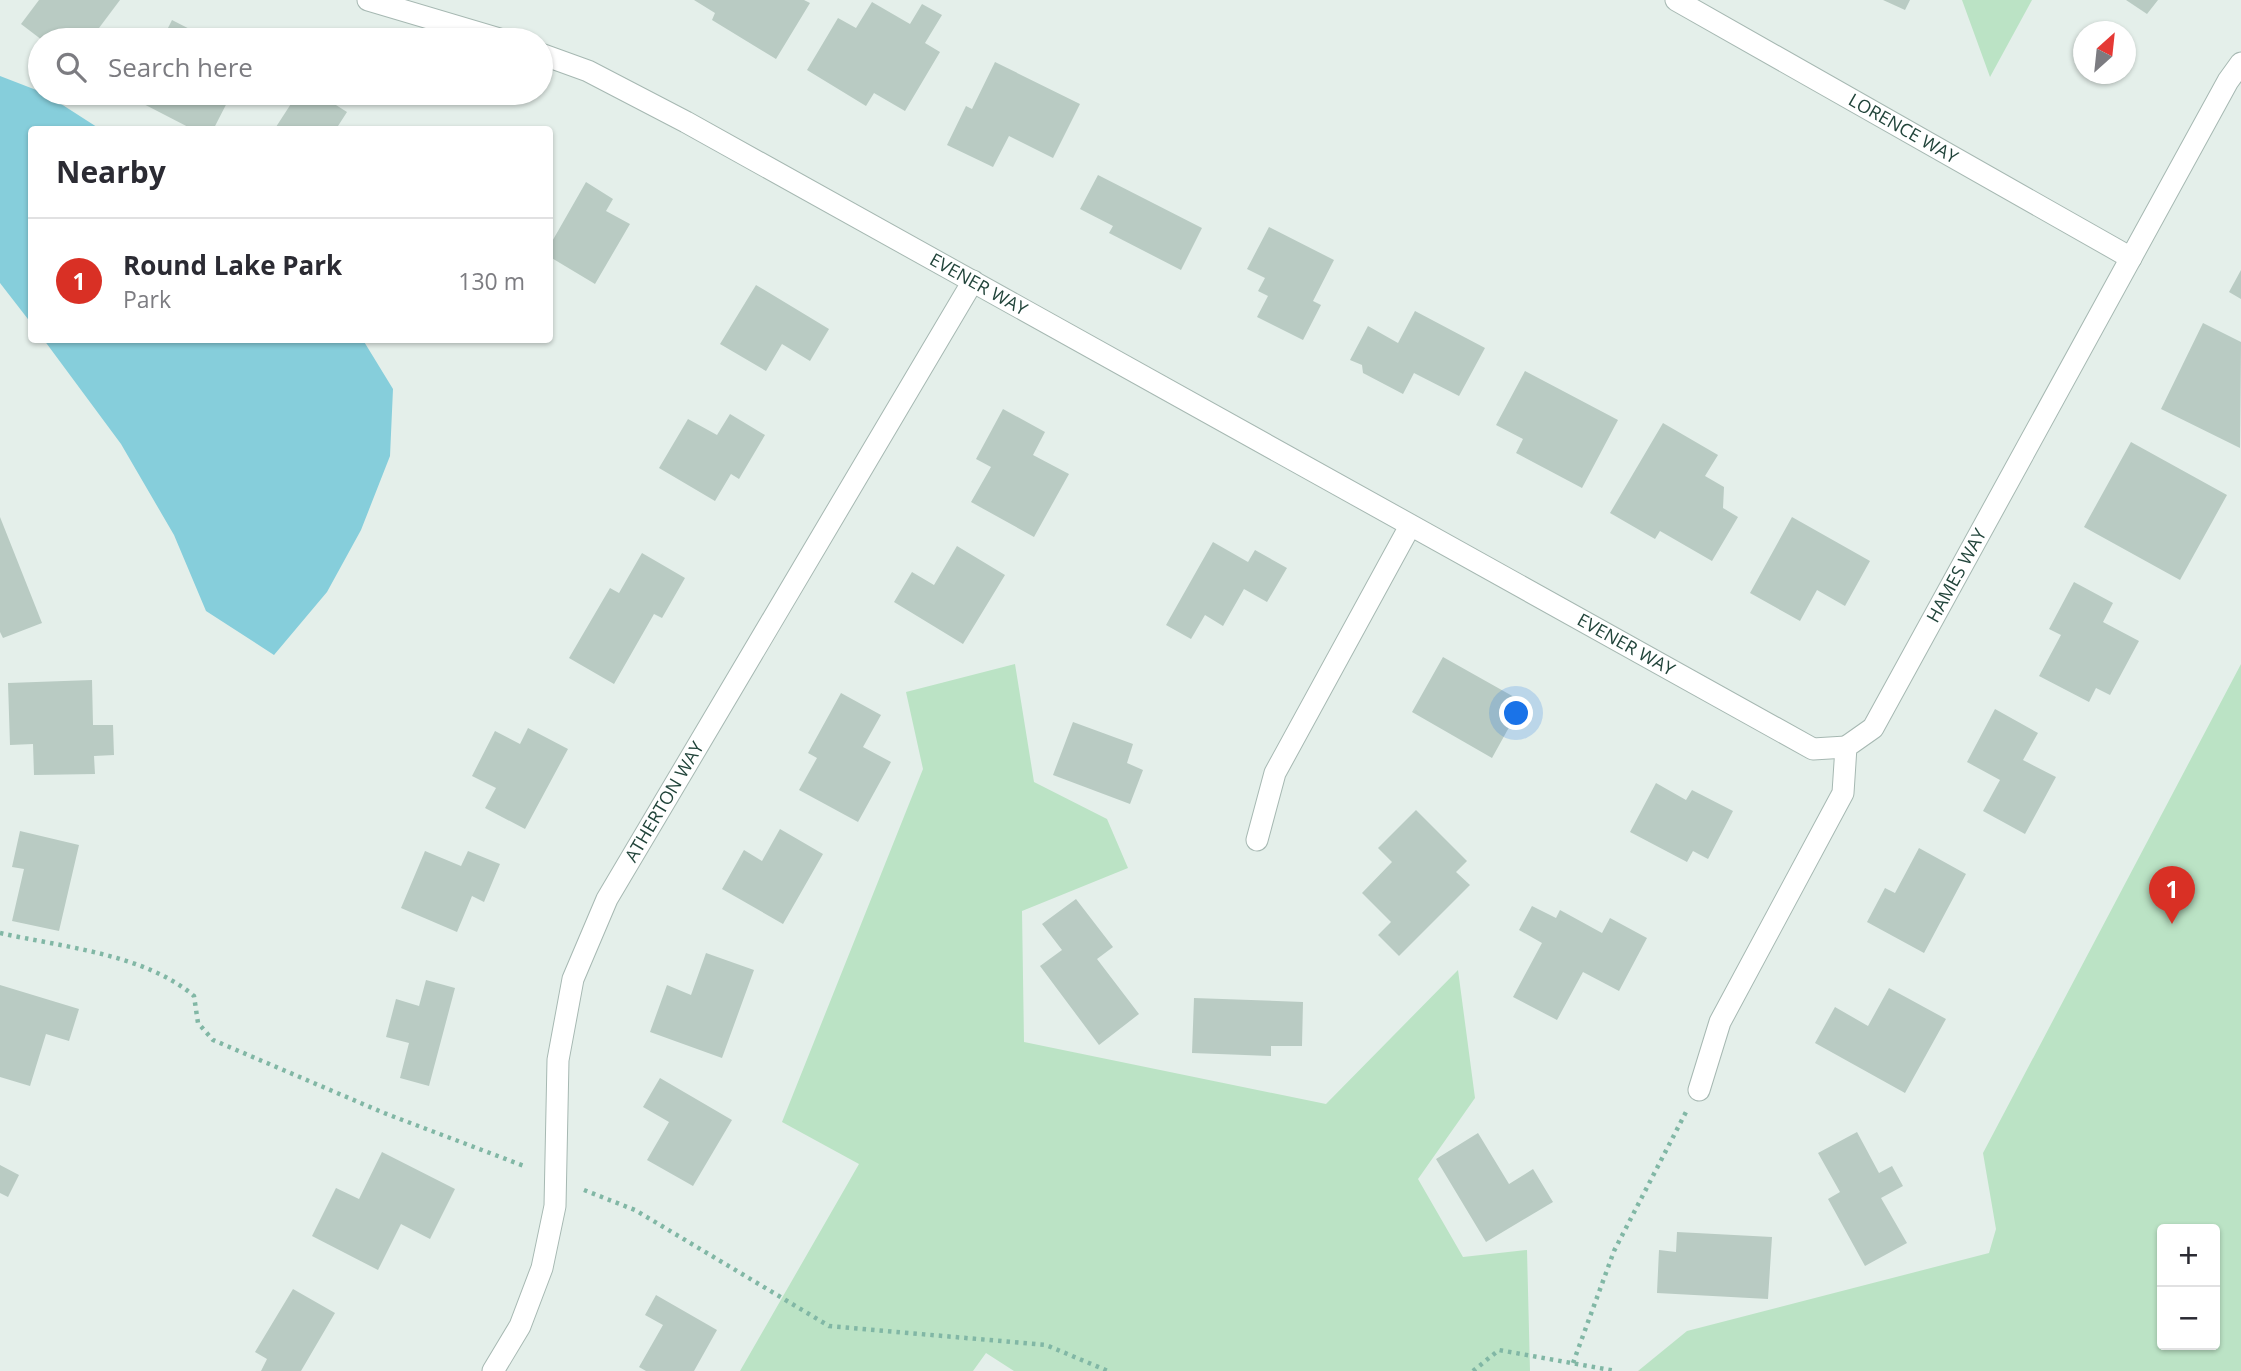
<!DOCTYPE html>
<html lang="en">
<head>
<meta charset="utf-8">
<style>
  :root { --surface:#fff; --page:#f7f7f7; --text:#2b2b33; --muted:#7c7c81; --line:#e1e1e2; --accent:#d93025 }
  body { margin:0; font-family:"Open Sans",sans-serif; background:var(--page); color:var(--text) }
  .controls { position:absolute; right:21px; bottom:21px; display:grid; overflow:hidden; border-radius:7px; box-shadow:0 2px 5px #0004 }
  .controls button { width:63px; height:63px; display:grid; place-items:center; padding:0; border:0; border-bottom:2px solid var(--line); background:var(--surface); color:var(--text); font:35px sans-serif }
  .compass { position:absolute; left:2073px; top:21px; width:63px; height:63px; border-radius:50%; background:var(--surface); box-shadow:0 2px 5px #0004; rotate:27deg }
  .you { position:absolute; left:1517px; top:714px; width:24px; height:24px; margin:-18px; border:5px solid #fff; border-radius:50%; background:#1a73e8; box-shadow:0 0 0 10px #1a73e833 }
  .badge { display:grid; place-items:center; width:46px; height:46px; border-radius:50%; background:var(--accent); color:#fff; font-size:23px; font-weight:700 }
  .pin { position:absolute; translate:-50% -58px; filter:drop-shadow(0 2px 4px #0008) }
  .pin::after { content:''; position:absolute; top:37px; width:24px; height:21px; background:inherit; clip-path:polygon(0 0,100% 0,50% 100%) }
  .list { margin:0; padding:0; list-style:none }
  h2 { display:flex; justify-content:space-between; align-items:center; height:91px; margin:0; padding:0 28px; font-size:30px }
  h2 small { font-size:23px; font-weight:400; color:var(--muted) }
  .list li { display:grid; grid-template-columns:46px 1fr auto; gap:21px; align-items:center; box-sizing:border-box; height:126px; padding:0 28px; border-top:2px solid var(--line) }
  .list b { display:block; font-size:26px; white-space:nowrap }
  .list p { margin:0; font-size:23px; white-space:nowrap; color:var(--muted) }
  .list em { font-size:23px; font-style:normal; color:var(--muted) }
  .icon { flex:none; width:38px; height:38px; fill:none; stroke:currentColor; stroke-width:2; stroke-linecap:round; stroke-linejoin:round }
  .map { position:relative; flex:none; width:2241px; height:1371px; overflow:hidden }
  .search { position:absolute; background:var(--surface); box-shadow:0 2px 5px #0004; left:28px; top:28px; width:525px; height:77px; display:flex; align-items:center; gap:18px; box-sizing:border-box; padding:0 24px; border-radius:38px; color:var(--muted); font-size:26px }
  .panel { position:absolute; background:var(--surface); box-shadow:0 2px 5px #0004; left:28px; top:126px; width:525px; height:217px; border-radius:7px }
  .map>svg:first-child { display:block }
  .green { fill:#bbe3c5; fill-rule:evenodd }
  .water { fill:#86cedb }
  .building { fill:#b9cbc3 }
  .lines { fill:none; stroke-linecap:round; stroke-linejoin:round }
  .minor-casing { stroke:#a6b8b2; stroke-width:23 }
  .path { stroke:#81b7a5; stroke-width:4.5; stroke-dasharray:3.5 5; stroke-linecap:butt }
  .minor { stroke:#fff; stroke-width:21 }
  .labels { text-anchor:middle; stroke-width:6; stroke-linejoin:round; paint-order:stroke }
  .street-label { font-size:18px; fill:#21443a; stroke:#f5fbf8 }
</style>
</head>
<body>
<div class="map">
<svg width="2241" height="1371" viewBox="0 0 2241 1371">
  <rect width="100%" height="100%" fill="#e4efea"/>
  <path class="green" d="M1962,0H2032L1990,77Z
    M1015,664L1034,782L1107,819L1128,868L1022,911L1024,1042L1326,1104L1458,970L1475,1098L1418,1179L1463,1257L1527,1250L1530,1371H1014L986,1353L973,1371H740L859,1164L782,1122L923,769L906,692Z
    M2241,664V1371H1638L1687,1331L1989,1253L1996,1229L1983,1153ZM2162,1229H2215V1345H2162Z"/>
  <path class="water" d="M0,76L44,93L100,129L32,130L31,323L0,283Z
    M44,340H363L393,389L390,456L361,530L327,592L274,655L206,611L174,535L121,444Z"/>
  <path class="building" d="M39,0H120L90,40H42L21,24Z
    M694,0H804L810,3L776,59L712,20L715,13Z
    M1883,0H1910L1905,10Z
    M2126,0H2158L2147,14Z
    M872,2L910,24L922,4L942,15L925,43L940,52L905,111L874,93L866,106L807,70L838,18L856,28Z
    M172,20L211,40H162Z
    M995,62L1080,104L1053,158L1009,136L993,167L947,145L966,106L972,109Z
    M135,93H232L213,130H194L132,98Z
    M298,93H317L347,112L338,126L343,130H274Z
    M1098,175L1202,228L1181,270L1109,233L1113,226L1080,209Z
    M586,182L613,199L606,211L630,224L595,284L550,257V245Z
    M1269,227L1334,260L1313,301L1321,305L1303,340L1257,317L1268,296L1258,291L1265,278L1247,269Z
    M2241,270V299L2229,292Z
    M756,285L829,329L810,361L782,344L766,371L720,344Z
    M1415,311L1485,348L1459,396L1414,373L1403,394L1363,373L1362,365L1350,360L1368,326L1398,343Z
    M2203,323L2241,342L2240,448L2161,409Z
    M1525,371L1618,420L1582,488L1516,453L1523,439L1496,425Z
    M1003,409L1045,432L1033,455L1069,474L1034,537L971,502L991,467L976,459Z
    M730,414L765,435L739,479L731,474L715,501L659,468L688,419L717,435Z
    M1663,423L1718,455L1705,476L1724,487L1723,508L1738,517L1712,561L1660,531L1655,539L1610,513Z
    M2131,442L2227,495L2180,580L2084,527Z
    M0,517L42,623L3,638L0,632Z
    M1792,517L1870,561L1845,606L1817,590L1800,621L1750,593Z
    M1213,542L1248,562L1255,550L1287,568L1267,602L1244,589L1223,626L1205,615L1191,639L1166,625Z
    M957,546L1005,575L963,644L894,602L912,572L934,585Z
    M642,553L685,578L662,618L654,614L614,684L569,658L610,588L619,593Z
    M2074,582L2113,603L2103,622L2139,641L2110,695L2096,688L2089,702L2039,676L2061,635L2049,629Z
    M1443,657L1523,702L1492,758L1412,712Z
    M92,680L93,725H113L114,755L94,756L95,774L34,775L33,744L10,745L8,683Z
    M841,693L881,715L863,747L891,762L858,822L799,790L817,758L808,753Z
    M1995,709L2038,733L2023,760L2056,777L2025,834L1983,811L2000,780L1967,762Z
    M1073,722L1133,744L1127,763L1143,770L1130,804L1053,775Z
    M528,728L568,749L525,829L485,808L496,788L472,776L495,731L520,744Z
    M1656,783L1686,800L1692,790L1733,811L1708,859L1693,851L1687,862L1630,832Z
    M1416,810L1467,861L1456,872L1470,885L1399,956L1378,935L1391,922L1362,893L1392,862L1378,848Z
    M780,829L823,854L783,924L722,889L744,850L762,861Z
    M20,831L79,845L59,931L12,921L24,869L12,867Z
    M1919,848L1966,874L1924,953L1867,922L1885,888L1895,893Z
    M425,851L461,866L468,851L500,864L484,902L472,896L457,932L401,908Z
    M1076,899L1113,947L1097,959L1139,1014L1099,1045L1040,966L1062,950L1042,924Z
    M1532,906L1556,918L1560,910L1602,933L1610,918L1647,938L1619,991L1583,972L1557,1020L1513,997L1542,943L1519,930Z
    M706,953L754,970L722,1058L650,1032L667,985L691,995Z
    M426,980L455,988L429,1086L400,1078L409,1043L386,1037L396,999L419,1006Z
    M0,985L79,1009L69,1041L46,1034L30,1086L0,1077Z
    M1889,988L1946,1019L1905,1093L1815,1043L1835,1007L1868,1026Z
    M1194,998L1303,1002L1302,1046H1271V1056L1192,1053Z
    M660,1078L732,1120L693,1186L647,1160L669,1122L643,1107Z
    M1857,1132L1879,1173L1892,1166L1903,1186L1881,1198L1907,1243L1865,1266L1828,1199L1840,1192L1818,1153Z
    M1478,1133L1509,1184L1533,1169L1553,1202L1486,1242L1436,1159Z
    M382,1152L455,1189L430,1239L401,1224L378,1270L312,1236L336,1188L359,1199Z
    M0,1165L19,1175L8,1197L0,1193Z
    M1677,1232L1772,1237L1768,1299L1657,1293L1659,1250L1676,1252Z
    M293,1289L335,1313L301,1371H261L267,1359L255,1352Z
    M656,1295L717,1330L694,1371H646L639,1367L663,1325L645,1315Z"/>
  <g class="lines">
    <defs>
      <g id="minor">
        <path d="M368,0L503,40"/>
        <path id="s1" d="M1676,0L2131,258"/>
        <path id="s2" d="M541,54L588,71L686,122L1813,749L1846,747"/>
        <path d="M1257,840L1275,773L1410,526"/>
        <path id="s3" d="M1699,1090L1720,1022L1843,793L1846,747L1873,728L2228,81L2241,63"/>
        <path id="s4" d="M493,1371L520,1326L542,1268L555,1206L558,1060L573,979L607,899L973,281"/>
      </g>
    </defs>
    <use href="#minor" class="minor-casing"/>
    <path class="path" d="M0,933C62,947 145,954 194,996L198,1023L213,1040L384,1113L527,1167
      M584,1190L635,1210L829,1326L1046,1345L1108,1371
      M1573,1363L1614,1251L1686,1112
      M1473,1371L1499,1350L1616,1371"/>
    <use href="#minor" class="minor"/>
  </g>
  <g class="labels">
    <g class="street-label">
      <text dy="6" stroke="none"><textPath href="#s1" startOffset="261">LORENCE WAY</textPath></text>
      <text dy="6" stroke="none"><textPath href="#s2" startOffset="495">EVENER WAY</textPath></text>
      <text dy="6" stroke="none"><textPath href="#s3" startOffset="584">HAMES WAY</textPath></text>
      <text dy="6" stroke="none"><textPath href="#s2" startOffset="1236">EVENER WAY</textPath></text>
      <text dy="6" stroke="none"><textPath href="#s4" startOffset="606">ATHERTON WAY</textPath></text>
    </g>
  </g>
</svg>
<div class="controls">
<button>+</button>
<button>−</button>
</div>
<svg class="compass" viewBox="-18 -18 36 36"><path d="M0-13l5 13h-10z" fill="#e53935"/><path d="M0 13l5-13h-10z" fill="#7c7c81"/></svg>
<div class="you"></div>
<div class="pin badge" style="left:2172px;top:924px">1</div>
<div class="search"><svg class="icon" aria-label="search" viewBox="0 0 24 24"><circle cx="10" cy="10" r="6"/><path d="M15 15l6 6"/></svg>Search here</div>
<section class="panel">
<h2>Nearby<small></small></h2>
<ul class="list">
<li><span class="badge">1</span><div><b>Round Lake Park</b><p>Park</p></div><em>130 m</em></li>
</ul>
</section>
</div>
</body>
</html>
